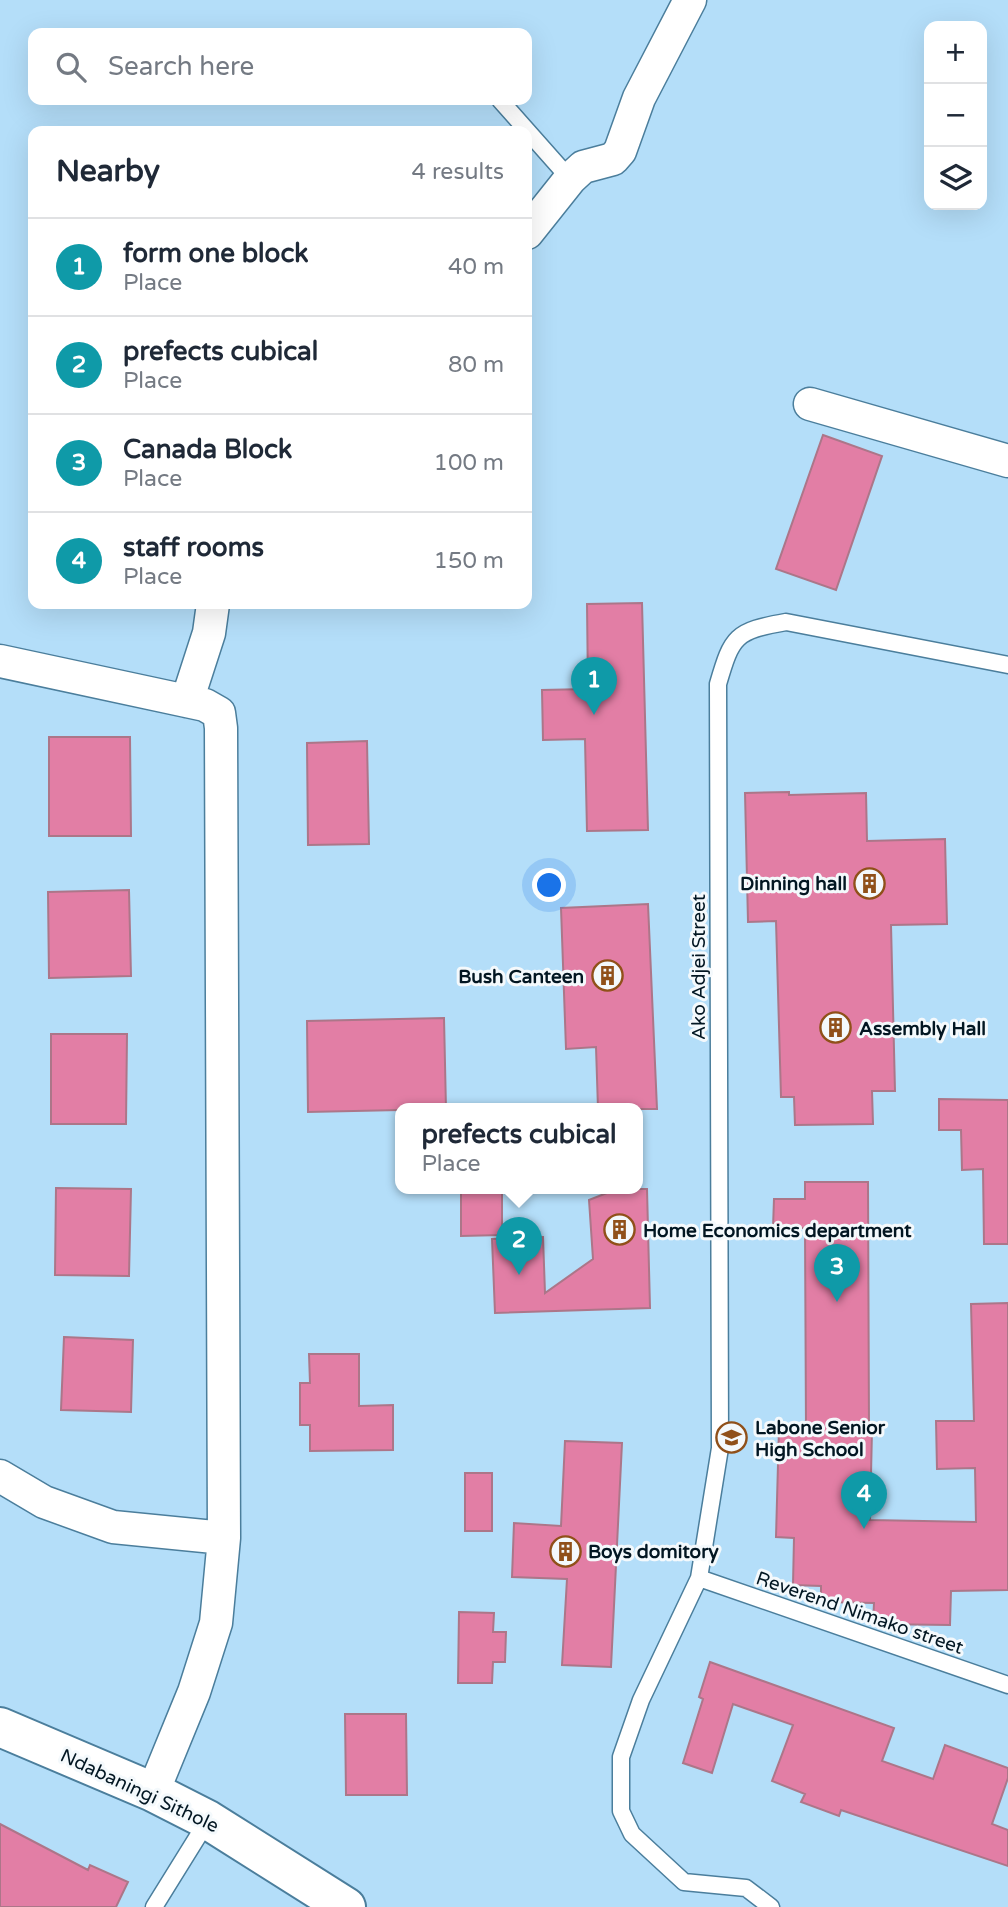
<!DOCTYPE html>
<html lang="en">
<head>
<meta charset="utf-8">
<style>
  :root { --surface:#fff; --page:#f6f6f7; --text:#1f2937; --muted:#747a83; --line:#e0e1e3; --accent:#905019 }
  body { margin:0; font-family:"Varela Round",sans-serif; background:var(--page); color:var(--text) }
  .controls { position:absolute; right:21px; top:21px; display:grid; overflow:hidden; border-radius:14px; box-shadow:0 7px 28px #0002 }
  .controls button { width:63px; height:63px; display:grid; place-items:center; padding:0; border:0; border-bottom:2px solid var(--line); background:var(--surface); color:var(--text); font:35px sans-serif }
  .you { position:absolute; left:550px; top:886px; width:24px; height:24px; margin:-18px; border:5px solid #fff; border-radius:50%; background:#1a73e8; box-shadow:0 0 0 10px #1a73e833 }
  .badge { display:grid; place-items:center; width:46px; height:46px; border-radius:50%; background:var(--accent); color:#fff; font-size:23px; font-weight:700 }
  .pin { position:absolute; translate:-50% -58px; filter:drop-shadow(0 2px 4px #0008) }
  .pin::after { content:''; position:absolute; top:37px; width:24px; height:21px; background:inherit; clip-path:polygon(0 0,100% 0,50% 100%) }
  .popup { position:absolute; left:395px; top:1103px; width:248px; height:91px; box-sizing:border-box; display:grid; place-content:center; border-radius:14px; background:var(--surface); filter:drop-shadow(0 2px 5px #0005); font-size:23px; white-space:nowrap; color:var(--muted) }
  .popup b { font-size:26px; color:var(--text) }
  .popup::after { content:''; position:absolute; left:50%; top:100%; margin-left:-14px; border:14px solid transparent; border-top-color:var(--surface) }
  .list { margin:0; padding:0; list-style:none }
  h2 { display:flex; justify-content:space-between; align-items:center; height:91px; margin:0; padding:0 28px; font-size:30px }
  h2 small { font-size:23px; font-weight:400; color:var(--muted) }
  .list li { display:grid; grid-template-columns:46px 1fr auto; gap:21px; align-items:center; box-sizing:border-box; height:98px; padding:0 28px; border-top:2px solid var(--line) }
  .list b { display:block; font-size:26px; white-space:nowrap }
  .list p { margin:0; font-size:23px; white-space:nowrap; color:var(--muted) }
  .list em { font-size:23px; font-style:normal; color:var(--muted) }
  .icon { flex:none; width:38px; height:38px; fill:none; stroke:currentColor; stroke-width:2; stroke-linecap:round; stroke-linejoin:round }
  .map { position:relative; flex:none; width:1008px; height:1907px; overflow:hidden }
  .search { position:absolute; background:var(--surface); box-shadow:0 7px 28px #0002; left:28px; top:28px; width:504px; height:77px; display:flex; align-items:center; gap:18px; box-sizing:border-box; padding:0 24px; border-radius:14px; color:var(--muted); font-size:26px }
  .panel { position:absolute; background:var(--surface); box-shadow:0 7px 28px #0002; left:28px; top:126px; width:504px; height:483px; border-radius:14px }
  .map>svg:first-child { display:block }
  .building { fill:#e27ea5; stroke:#ac7689; stroke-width:2 }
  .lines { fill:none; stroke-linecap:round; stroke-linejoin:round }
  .service-casing { stroke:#4b7e9c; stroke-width:19 }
  .minor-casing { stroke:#4b7e9c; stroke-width:35 }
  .tertiary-casing { stroke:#4b7e9c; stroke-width:42 }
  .service { stroke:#fff; stroke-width:16 }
  .minor { stroke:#fff; stroke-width:32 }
  .tertiary { stroke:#fff; stroke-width:38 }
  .labels { text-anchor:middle; stroke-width:6; stroke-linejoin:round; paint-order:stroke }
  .poi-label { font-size:19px; font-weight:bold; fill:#021622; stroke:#f4f9fc; text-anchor:start }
  .street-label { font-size:19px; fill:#021622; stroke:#f4f9fc }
</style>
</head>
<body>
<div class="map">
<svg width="1008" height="1907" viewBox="0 0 1008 1907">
  <rect width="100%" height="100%" fill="#b4def9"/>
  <path class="building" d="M823,435L882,456L836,590L776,569Z
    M642,603L648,830L587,831L585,739L543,740L542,690L588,689L587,604Z
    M49,737H130L131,836H49Z
    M367,741L369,844L308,845L307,743Z
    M789,792V795L866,793L867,841L945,839L947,924L891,925L895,1091H872L873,1124L795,1125L794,1097H781L776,921L748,922L745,793Z
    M129,890L131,976L49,978L48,892Z
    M648,904L657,1109H598L596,1047L566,1049L561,908Z
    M444,1018L446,1109L308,1112L307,1021Z
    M51,1034H127L126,1124H51Z
    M939,1099L1008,1100V1244H984L983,1169L962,1170L961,1130H939Z
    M805,1182H868L869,1430H872L870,1520L976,1522L975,1468L937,1469L936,1421H974L971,1304L1008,1303V1590L951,1591L950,1625L873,1624L874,1603L821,1602V1586L793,1585L794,1538L776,1537L779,1428H806L805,1228H773L774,1199H805Z
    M56,1188L131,1189L129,1276L55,1275Z
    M461,1189H502V1235L461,1236Z
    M617,1189H647L650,1308L495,1313L492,1239L543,1237L545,1293L593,1259L589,1200Z
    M64,1337L133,1340L131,1412L61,1410Z
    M309,1354H359V1406L393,1405V1450L310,1451V1425H300V1383H310Z
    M565,1441L622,1443L611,1667L562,1665L567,1579L512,1577L514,1523L561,1526Z
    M465,1473H492V1531H465Z
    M459,1612L494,1613L493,1632H506L505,1662H493L492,1683H458Z
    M710,1662L894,1728L882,1761L933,1779L945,1745L1008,1768V1778L992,1824L1008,1830V1866L841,1810L839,1816L801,1802L805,1794L772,1781L793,1725L733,1704L712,1773L683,1763L703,1699L699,1697Z
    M345,1714H406L407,1795H346Z
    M0,1824L88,1870L90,1865L128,1882L116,1907H0Z"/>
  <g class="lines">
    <defs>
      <path id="service" d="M500,100L570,179
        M699,1578L1008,1685
        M154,1907L208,1820
        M771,1907L746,1888L684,1882L632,1834L621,1811V1757L641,1700L699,1578L720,1448L718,684C732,636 735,631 786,622L1008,665"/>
      <path id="minor" d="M527,233L570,179L583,167L613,159L620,151L639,98L690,0
        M810,404L1008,461
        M0,661L205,705L219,713L221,728L224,1538L216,1623L194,1692L153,1792
        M187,701L209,633L213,604
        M0,1476L44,1502L113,1527L224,1538"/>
      <path id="tertiary" d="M0,1727L153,1792L208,1820L346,1907"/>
    </defs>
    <use href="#service" class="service-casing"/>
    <use href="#minor" class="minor-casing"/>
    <use href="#tertiary" class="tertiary-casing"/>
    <use href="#service" class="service"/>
    <use href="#minor" class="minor"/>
    <use href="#tertiary" class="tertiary"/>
  </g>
  <defs>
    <symbol id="building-ring" viewBox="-11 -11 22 22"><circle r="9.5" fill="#f4f9fc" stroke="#905019" stroke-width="1.5"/><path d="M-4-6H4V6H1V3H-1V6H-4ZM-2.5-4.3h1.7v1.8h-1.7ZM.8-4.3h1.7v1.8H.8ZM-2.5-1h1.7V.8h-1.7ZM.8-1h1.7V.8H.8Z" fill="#905019"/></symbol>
    <symbol id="school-ring" viewBox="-11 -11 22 22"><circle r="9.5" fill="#f4f9fc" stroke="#905019" stroke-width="1.5"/><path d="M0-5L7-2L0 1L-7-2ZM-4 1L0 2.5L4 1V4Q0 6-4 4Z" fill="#905019"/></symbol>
  </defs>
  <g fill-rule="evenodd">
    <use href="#building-ring" x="852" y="866" width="35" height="35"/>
    <use href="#building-ring" x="590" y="958" width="35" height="35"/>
    <use href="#building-ring" x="818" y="1010" width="35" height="35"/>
    <use href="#building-ring" x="602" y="1212" width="35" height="35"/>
    <use href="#school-ring" x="714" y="1420" width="35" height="35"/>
    <use href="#building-ring" x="548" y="1534" width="35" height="35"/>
  </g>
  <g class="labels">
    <g class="poi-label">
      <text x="847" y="890" text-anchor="end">Dinning hall</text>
      <text x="584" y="983" text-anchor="end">Bush Canteen</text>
      <text x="859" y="1035">Assembly Hall</text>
      <text x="643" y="1237">Home Economics department</text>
      <text x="755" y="1434">Labone Senior<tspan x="755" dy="22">High School</tspan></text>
      <text x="588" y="1558">Boys domitory</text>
    </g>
    <g class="street-label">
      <text transform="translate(698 967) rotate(-90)" y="7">Ako Adjei Street</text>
      <text transform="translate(860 1612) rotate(19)" y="7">Reverend Nimako street</text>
      <text transform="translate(140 1790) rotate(25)" y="7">Ndabaningi Sithole</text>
    </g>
  </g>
</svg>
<div class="controls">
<button>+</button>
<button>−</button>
<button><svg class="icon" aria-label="layers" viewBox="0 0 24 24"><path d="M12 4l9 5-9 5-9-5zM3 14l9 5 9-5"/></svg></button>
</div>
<div class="you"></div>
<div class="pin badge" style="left:594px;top:715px;background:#0f9aa8">1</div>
<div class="pin badge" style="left:519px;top:1275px;background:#0f9aa8">2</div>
<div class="popup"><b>prefects cubical</b>Place</div>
<div class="pin badge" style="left:837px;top:1302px;background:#0f9aa8">3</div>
<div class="pin badge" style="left:864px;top:1529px;background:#0f9aa8">4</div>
<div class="search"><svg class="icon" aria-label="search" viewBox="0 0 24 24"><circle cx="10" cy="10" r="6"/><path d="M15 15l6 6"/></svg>Search here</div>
<section class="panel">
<h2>Nearby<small>4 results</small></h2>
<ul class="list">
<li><span class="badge" style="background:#0f9aa8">1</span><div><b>form one block</b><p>Place</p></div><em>40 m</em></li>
<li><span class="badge" style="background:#0f9aa8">2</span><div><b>prefects cubical</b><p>Place</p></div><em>80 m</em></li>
<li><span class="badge" style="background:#0f9aa8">3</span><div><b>Canada Block</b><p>Place</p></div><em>100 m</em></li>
<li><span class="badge" style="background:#0f9aa8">4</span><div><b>staff rooms</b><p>Place</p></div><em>150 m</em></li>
</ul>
</section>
</div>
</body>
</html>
